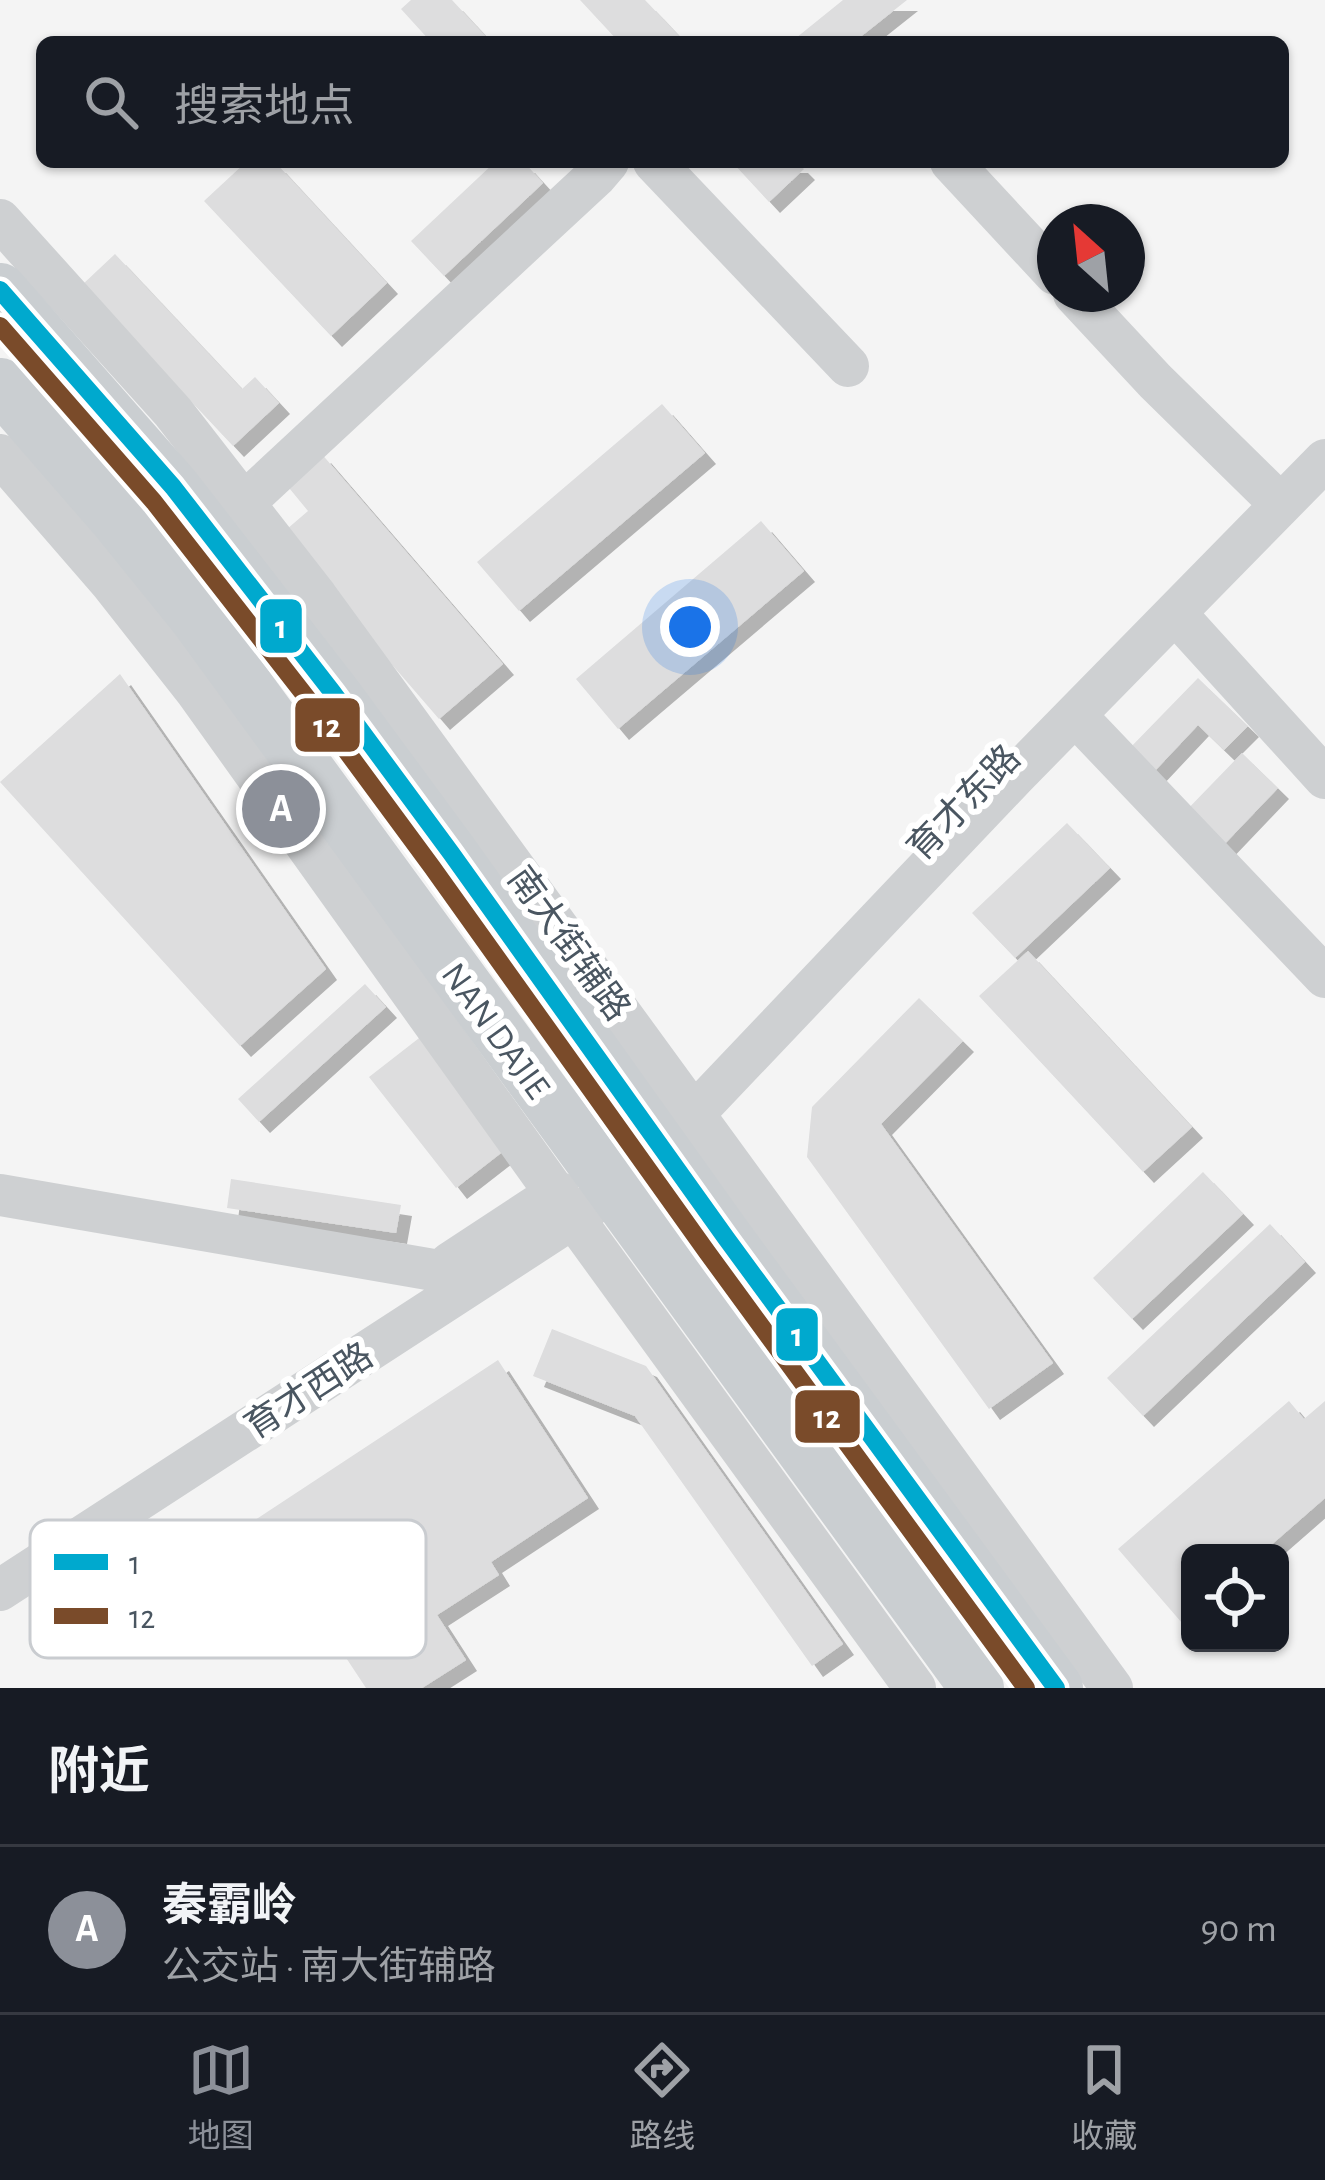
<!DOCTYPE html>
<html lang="zh">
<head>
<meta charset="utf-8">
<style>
  :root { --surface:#171b24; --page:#242831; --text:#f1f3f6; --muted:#9ea1a6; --line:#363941; --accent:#8c9099 }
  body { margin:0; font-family:"Alegreya Sans","Noto Sans SC",sans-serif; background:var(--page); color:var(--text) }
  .controls { position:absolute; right:36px; bottom:36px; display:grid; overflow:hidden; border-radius:18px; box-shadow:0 3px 9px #0004 }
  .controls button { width:108px; height:108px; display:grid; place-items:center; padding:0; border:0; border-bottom:3px solid var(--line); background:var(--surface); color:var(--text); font:60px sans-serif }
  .compass { position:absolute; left:1037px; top:204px; width:108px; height:108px; border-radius:50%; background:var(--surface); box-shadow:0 3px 9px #0004; rotate:333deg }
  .you { position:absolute; left:690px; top:627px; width:42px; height:42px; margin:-30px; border:9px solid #fff; border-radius:50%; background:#1a73e8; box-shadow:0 0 0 18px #1a73e833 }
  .badge { display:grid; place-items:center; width:78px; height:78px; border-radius:50%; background:var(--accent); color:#fff; font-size:39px; font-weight:700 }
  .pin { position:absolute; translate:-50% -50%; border:6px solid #fff; box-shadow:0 3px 12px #0006 }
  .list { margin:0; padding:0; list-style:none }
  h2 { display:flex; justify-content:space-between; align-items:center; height:156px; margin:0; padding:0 48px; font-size:51px }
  h2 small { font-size:39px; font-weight:400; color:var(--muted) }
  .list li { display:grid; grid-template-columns:78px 1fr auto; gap:36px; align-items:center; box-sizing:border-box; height:168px; padding:0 48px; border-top:3px solid var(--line) }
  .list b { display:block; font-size:45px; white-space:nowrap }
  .list p { margin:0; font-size:39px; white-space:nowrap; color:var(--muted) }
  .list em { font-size:39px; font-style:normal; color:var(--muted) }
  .icon { flex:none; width:66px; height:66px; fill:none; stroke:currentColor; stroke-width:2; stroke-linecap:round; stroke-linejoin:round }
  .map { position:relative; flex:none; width:1325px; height:1688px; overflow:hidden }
  .search { position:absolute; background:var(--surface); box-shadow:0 3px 9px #0004; left:36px; right:36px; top:36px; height:132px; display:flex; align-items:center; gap:30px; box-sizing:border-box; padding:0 42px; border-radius:18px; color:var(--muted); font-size:45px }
  .sheet { height:324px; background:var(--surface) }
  nav { display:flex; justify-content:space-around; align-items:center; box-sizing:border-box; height:168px; border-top:3px solid var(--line); background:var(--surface); font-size:33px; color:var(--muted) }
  nav a { display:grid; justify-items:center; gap:6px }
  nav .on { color:var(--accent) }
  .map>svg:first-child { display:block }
  .building { fill:#ddddde; filter:url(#shadow) }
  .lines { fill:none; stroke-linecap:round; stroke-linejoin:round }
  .minor { stroke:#ced0d2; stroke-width:42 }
  .major { stroke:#caced1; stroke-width:54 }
  .bus-1-casing { stroke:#fff; stroke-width:27 }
  .bus-2-casing { stroke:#fff; stroke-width:27 }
  .bus-1 { stroke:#00a9ce; stroke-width:18 }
  .bus-2 { stroke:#7a4b2a; stroke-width:18 }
  .labels { text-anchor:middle; stroke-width:12; stroke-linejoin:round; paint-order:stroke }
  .street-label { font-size:36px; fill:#4a5661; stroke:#fff }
  .key { fill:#fff; stroke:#c9ccd0; stroke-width:3 }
  .key-label { font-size:33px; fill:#4a5661 }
  .line-badge { stroke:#fff; stroke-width:4.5 }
  .badge-label { font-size:33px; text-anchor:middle; font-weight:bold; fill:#fff }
</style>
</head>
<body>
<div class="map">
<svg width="1325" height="1688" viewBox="0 0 1325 1688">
  <defs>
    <filter id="shadow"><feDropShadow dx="11" dy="11" stdDeviation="0" flood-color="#0004"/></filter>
  </defs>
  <rect width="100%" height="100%" fill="#f4f4f4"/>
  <path class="building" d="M411,0H452L491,42H431L401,9Z
    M580,0H645L685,42H619Z
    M843,0H907L854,42H791Z
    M246,162H275L387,283L331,336L204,201Z
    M495,162H524L543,183L444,276L411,241Z
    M732,162H797L804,169L769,202Z
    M115,254L242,389L255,377L279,403L233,446L82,285Z
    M662,404L705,453L519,611L477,562Z
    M320,452L503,664L439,719L280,535L308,511L285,483Z
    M761,521L804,571L618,729L576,679Z
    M120,674L326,969L240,1046L0,782Z
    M1198,678L1248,726L1224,750L1198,725L1151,775L1126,752Z
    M1242,753L1278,788L1216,853L1179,818Z
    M1067,823L1110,868L1015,958L972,913Z
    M1028,951L1192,1127L1143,1172L979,996Z
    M365,984L386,1007L259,1122L238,1099Z
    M919,998L963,1041L881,1124L1053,1363L989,1409L807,1157L812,1107Z
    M423,1035L510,1146L456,1188L369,1077Z
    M1203,1172L1243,1214L1132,1319L1093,1278Z
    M231,1179L401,1205L396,1233L227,1208Z
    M1270,1224L1305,1262L1143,1416L1107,1378Z
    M552,1329L646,1366L843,1644L812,1666L635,1416L533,1376Z
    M498,1360L588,1498L491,1562L499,1575L437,1615L466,1660L422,1688H366L255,1520Z
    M1289,1401L1304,1419L1325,1401V1498L1262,1553H1190V1616L1182,1623L1118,1549Z"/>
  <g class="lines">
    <path class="minor" d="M654,162L848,366
      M951,162L1055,274
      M0,220L173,412L317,597L1112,1688
      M1074,294L1155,381L1266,490
      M0,455L111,583L196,691L556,1194L915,1688
      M244,503L596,176L608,162
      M1175,613L1325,778
      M1075,715L1325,977
      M0,1195L474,1277
      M450,1263L558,1192
      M0,1590L573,1218L614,1189L652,1158L1015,776L1325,460"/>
    <path class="major" d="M0,290L173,487L333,693L451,853L726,1238L1056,1688
      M0,385L115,517L196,617L977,1688"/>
    <defs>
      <path id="bus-1" d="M0,290L173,487L333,693L451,853L726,1238L1056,1688"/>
      <path id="bus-2" d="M0,326L154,502L314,707L432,867L707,1252L1026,1688"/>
    </defs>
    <use href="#bus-1" class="bus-1-casing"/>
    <use href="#bus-2" class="bus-2-casing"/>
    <use href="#bus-1" class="bus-1"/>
    <use href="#bus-2" class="bus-2"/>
  </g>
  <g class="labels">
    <g class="street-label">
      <text transform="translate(963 802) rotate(-46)" y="13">育才东路</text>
      <text transform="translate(570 943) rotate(54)" y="13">南大街辅路</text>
      <text transform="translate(497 1030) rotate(54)" y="13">NAN DAJIE</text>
      <text transform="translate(308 1390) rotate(-33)" y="13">育才西路</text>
    </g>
  </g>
  <rect x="30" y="1520" width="396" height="138" rx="18" class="key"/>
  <rect x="54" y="1554" width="54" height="16" fill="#00a9ce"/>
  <rect x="54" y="1608" width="54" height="16" fill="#7a4b2a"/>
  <g class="key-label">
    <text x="129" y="1574">1</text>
    <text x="129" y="1628">12</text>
  </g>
  <g class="line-badge">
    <rect x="258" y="597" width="46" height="58" rx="12" fill="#00a9ce"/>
    <rect x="293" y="696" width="69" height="58" rx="12" fill="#7a4b2a"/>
    <rect x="774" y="1306" width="46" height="57" rx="12" fill="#00a9ce"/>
    <rect x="793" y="1388" width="69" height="57" rx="12" fill="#7a4b2a"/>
  </g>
  <g class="badge-label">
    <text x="281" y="638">1</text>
    <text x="327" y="737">12</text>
    <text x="797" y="1346">1</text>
    <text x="827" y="1428">12</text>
  </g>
</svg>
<div class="controls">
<button><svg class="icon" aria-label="locate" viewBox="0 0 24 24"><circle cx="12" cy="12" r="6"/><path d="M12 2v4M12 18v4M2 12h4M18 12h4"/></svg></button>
</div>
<svg class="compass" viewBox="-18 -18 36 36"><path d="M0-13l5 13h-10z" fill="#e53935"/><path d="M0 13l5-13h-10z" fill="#9ea1a6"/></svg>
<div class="you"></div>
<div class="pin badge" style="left:281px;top:809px">A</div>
<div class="search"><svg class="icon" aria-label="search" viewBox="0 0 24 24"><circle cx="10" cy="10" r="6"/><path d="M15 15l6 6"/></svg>搜索地点</div>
</div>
<section class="sheet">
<h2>附近<small></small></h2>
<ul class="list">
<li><span class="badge">A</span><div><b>秦霸岭</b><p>公交站 · 南大街辅路</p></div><em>90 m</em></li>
</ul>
</section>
<nav>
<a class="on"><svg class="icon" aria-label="map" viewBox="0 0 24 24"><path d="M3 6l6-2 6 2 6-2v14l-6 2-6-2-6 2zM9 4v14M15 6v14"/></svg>地图</a>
<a><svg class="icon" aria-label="directions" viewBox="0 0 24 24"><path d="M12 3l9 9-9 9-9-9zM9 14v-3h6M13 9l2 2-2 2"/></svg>路线</a>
<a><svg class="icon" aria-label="saved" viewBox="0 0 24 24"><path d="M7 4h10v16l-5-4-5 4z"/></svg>收藏</a>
</nav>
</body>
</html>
